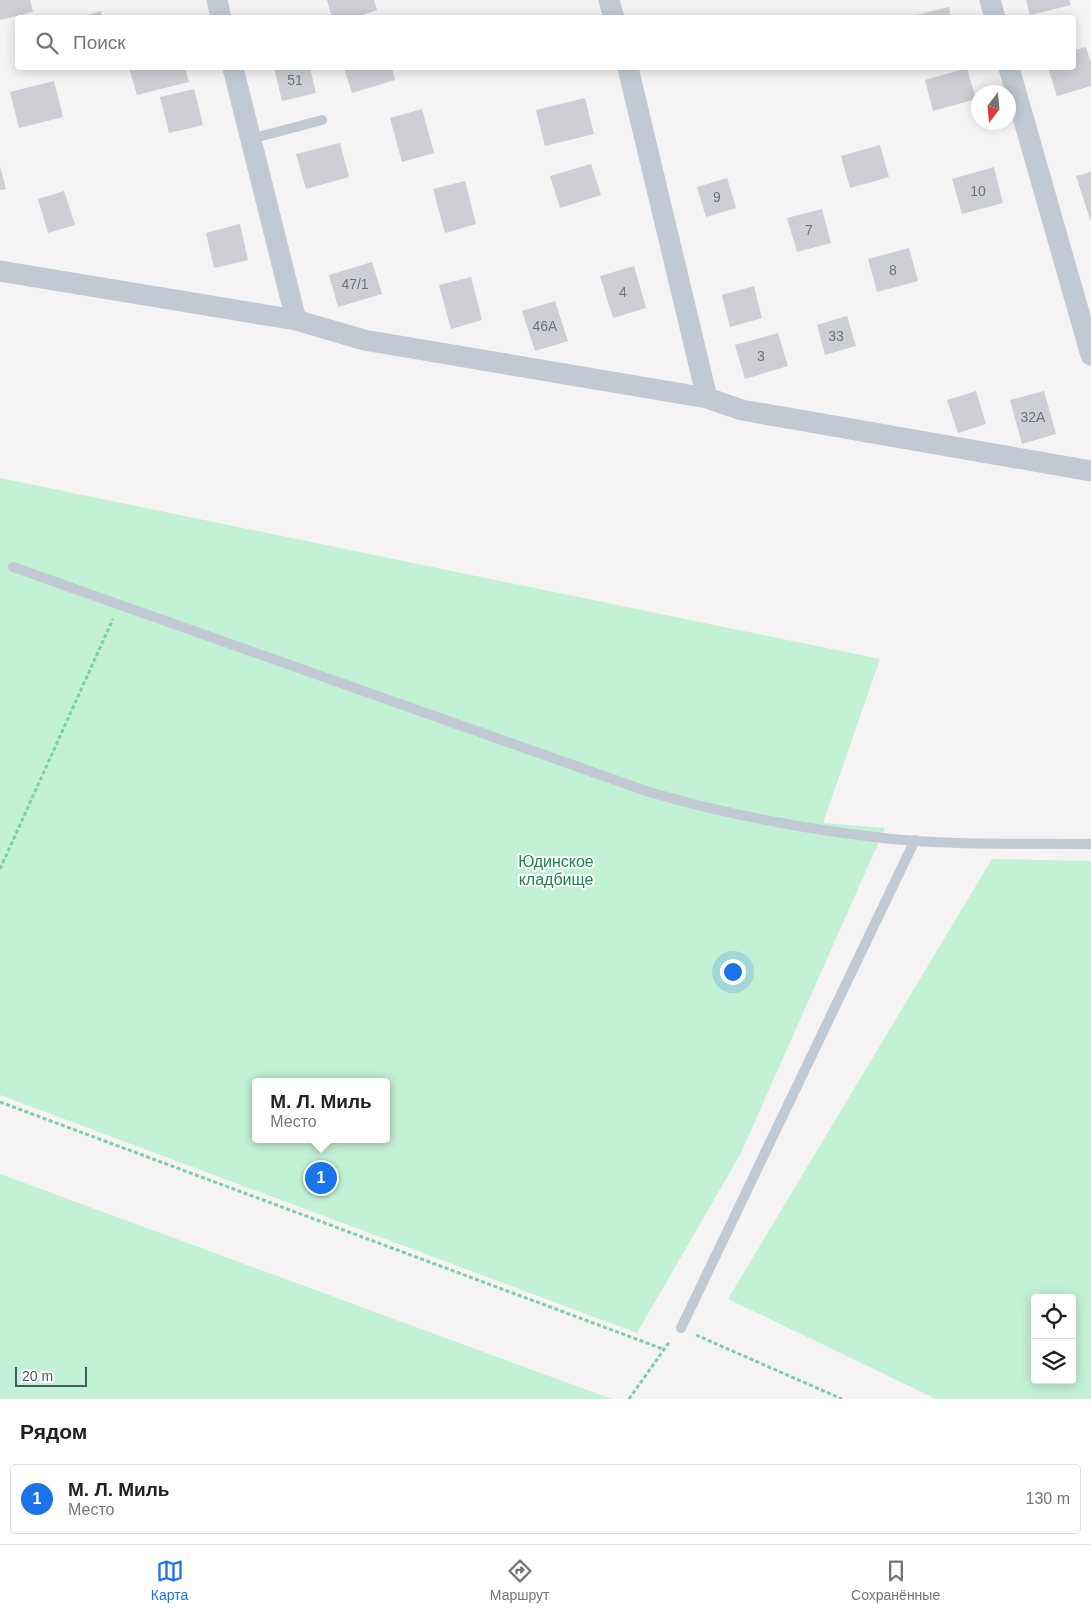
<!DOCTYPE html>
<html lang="ru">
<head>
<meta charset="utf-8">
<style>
  :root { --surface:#fff; --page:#f6f6f6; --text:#202124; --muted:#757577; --line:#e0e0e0; --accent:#1a73e8 }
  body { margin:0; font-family:Helvetica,sans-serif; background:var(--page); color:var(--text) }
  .controls { position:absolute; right:15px; bottom:15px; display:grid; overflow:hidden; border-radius:5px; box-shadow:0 2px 12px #0003 }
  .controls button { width:45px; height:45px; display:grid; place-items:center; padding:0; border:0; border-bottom:1px solid var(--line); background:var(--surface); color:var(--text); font:25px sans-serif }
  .compass { position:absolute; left:971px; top:85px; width:45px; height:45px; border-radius:50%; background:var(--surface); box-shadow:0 2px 12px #0003; rotate:196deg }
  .scale { position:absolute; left:15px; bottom:12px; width:72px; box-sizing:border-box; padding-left:5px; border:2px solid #4a5661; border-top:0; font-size:14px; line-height:18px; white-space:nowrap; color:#4a5661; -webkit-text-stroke:4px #fff; paint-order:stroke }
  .you { position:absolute; left:732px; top:971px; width:18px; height:18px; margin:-12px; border:4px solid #fff; border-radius:50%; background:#1a73e8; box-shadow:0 0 0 8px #1a73e833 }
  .badge { display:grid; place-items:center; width:32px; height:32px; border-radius:50%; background:var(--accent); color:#fff; font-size:16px; font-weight:700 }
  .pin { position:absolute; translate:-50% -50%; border:2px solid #fff; box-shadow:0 1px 5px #0006 }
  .popup { position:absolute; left:252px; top:1078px; width:138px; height:65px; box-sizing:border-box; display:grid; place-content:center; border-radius:5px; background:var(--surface); filter:drop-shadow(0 1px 4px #0005); font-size:16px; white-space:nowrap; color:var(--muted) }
  .popup b { font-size:19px; color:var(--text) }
  .popup::after { content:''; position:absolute; left:50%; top:100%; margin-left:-10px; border:10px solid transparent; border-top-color:var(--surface) }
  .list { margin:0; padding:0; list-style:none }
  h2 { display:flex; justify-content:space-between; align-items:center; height:65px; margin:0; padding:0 20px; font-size:21px }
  h2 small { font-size:16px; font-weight:400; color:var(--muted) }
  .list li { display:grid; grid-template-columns:32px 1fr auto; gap:15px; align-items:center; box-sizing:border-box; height:70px; margin:0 10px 10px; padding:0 10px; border:1px solid var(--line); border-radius:5px }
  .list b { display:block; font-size:19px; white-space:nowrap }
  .list p { margin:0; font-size:16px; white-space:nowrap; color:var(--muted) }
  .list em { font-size:16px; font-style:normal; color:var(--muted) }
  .icon { flex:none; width:28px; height:28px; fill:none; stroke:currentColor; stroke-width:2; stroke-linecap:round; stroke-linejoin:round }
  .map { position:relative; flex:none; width:1091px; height:1399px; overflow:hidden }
  .search { position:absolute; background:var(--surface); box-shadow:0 2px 12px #0003; left:15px; right:15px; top:15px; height:55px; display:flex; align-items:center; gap:12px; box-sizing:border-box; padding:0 18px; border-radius:5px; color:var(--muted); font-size:19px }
  .sheet { height:145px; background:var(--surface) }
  nav { display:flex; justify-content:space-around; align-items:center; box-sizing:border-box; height:70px; border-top:1px solid var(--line); background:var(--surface); font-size:14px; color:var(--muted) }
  nav a { display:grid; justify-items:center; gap:2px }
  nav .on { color:var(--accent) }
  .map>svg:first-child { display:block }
  .green { fill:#c3f1d5; fill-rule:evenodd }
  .building { fill:#cdcfd5 }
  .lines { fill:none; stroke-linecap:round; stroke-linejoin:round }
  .path { stroke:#7ad0a6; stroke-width:3; stroke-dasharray:4 2.5; stroke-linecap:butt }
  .service { stroke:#c1cad2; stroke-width:10 }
  .minor { stroke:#c1cad2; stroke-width:21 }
  .labels { text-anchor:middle; stroke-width:4; stroke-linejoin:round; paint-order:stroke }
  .number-label { font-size:14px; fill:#6b747e }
  .park-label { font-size:16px; fill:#17864f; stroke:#fff }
</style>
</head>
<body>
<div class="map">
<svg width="1091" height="1399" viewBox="0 0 1091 1399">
  <rect width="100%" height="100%" fill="#f5f3f3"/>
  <path class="green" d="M0,478L880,659L823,823L885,828L741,1153L637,1333L0,1095ZM256,1082H386V1139H256Z
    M992,859L1091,861V1399H936L728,1299ZM1035,1298H1072V1380H1035Z
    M0,1174L598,1394L613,1399H0Z"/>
  <path class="building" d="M0,0H30L33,12L0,20Z
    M327,0H374L377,10L354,18H332Z
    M1026,0H1069L1071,5L1030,15Z
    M949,7L951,18H908V17Z
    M101,11L103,18H80L79,17Z
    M1086,47L1091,63V86L1057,96L1048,68H1074V50Z
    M129,68H185L189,82L137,95Z
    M274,68H310L316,93L282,101Z
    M344,68H392L395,80L352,93Z
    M967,68L976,99L933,111L925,80Z
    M54,81L63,117L19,128L10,92Z
    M194,89L203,125L169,133L160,97Z
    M585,98L594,134L545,146L536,110Z
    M422,109L434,153L402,162L390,118Z
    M340,143L349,177L306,189L296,154Z
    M880,145L889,177L850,188L841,156Z
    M591,164L601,195L560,208L550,176Z
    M0,166L6,189L0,190Z
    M994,167L1003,203L962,214L952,179Z
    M1091,172V222L1076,176Z
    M727,178L736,208L706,217L697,187Z
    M465,181L476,224L445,233L433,189Z
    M64,191L75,225L48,233L38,199Z
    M822,209L831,243L797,252L787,218Z
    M240,224L248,260L214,268L206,233Z
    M909,248L918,281L877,292L868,259Z
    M372,262L382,294L338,307L329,275Z
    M634,266L646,308L613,318L600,276Z
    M471,277L482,320L451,329L439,285Z
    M754,286L762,318L730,327L722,295Z
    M555,301L568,341L535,351L522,311Z
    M847,316L856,346L825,355L817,325Z
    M778,333L788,366L745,379L735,345Z
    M976,391L986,424L958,433L947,400Z
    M1044,391L1056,434L1022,444L1010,400Z"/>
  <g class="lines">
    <path class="path" d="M0,869L113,619
      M0,1102L663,1349
      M696,1335L842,1399
      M629,1399L670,1341"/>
    <path class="service" d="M251,139L322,120
      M13,567L649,792C725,814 804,829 883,838C952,846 1022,843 1091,844
      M681,1328L915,840"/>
    <path class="minor" d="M217,0L221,18
      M609,0L614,18
      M990,0L995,18
      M233,68L296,320
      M628,68L707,398
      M1009,68L1091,355
      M0,271L296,320L364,340L707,398L742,410L1091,471"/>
  </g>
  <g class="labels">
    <g class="number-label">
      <text x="295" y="85">51</text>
      <text x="978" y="196">10</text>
      <text x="717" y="202">9</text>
      <text x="809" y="235">7</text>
      <text x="893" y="275">8</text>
      <text x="355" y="289">47/1</text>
      <text x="623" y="297">4</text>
      <text x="545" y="331">46А</text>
      <text x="836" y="341">33</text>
      <text x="761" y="361">3</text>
      <text x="1033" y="422">32А</text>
    </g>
    <g class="park-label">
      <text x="556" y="867">Юдинское<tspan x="556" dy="18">кладбище</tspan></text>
    </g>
  </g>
</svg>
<div class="controls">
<button><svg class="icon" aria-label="locate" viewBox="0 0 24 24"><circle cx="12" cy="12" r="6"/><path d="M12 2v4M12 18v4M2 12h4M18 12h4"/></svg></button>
<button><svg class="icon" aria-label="layers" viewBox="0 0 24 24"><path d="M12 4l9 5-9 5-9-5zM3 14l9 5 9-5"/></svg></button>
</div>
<svg class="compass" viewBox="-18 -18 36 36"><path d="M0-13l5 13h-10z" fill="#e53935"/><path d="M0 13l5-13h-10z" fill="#757577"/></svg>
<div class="scale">20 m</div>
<div class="you"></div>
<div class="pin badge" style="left:321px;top:1178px">1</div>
<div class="popup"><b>М. Л. Миль</b>Место</div>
<div class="search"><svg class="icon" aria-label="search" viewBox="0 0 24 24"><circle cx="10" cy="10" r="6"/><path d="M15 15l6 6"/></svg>Поиск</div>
</div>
<section class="sheet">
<h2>Рядом<small></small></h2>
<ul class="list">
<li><span class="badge">1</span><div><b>М. Л. Миль</b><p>Место</p></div><em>130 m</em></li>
</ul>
</section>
<nav>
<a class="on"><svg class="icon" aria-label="map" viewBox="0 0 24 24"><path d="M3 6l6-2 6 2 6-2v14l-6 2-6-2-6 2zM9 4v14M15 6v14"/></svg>Карта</a>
<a><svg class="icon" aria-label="directions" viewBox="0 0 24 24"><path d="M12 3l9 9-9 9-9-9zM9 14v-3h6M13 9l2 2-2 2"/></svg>Маршрут</a>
<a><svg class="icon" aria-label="saved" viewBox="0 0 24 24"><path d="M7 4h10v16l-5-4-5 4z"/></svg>Сохранённые</a>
</nav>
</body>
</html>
